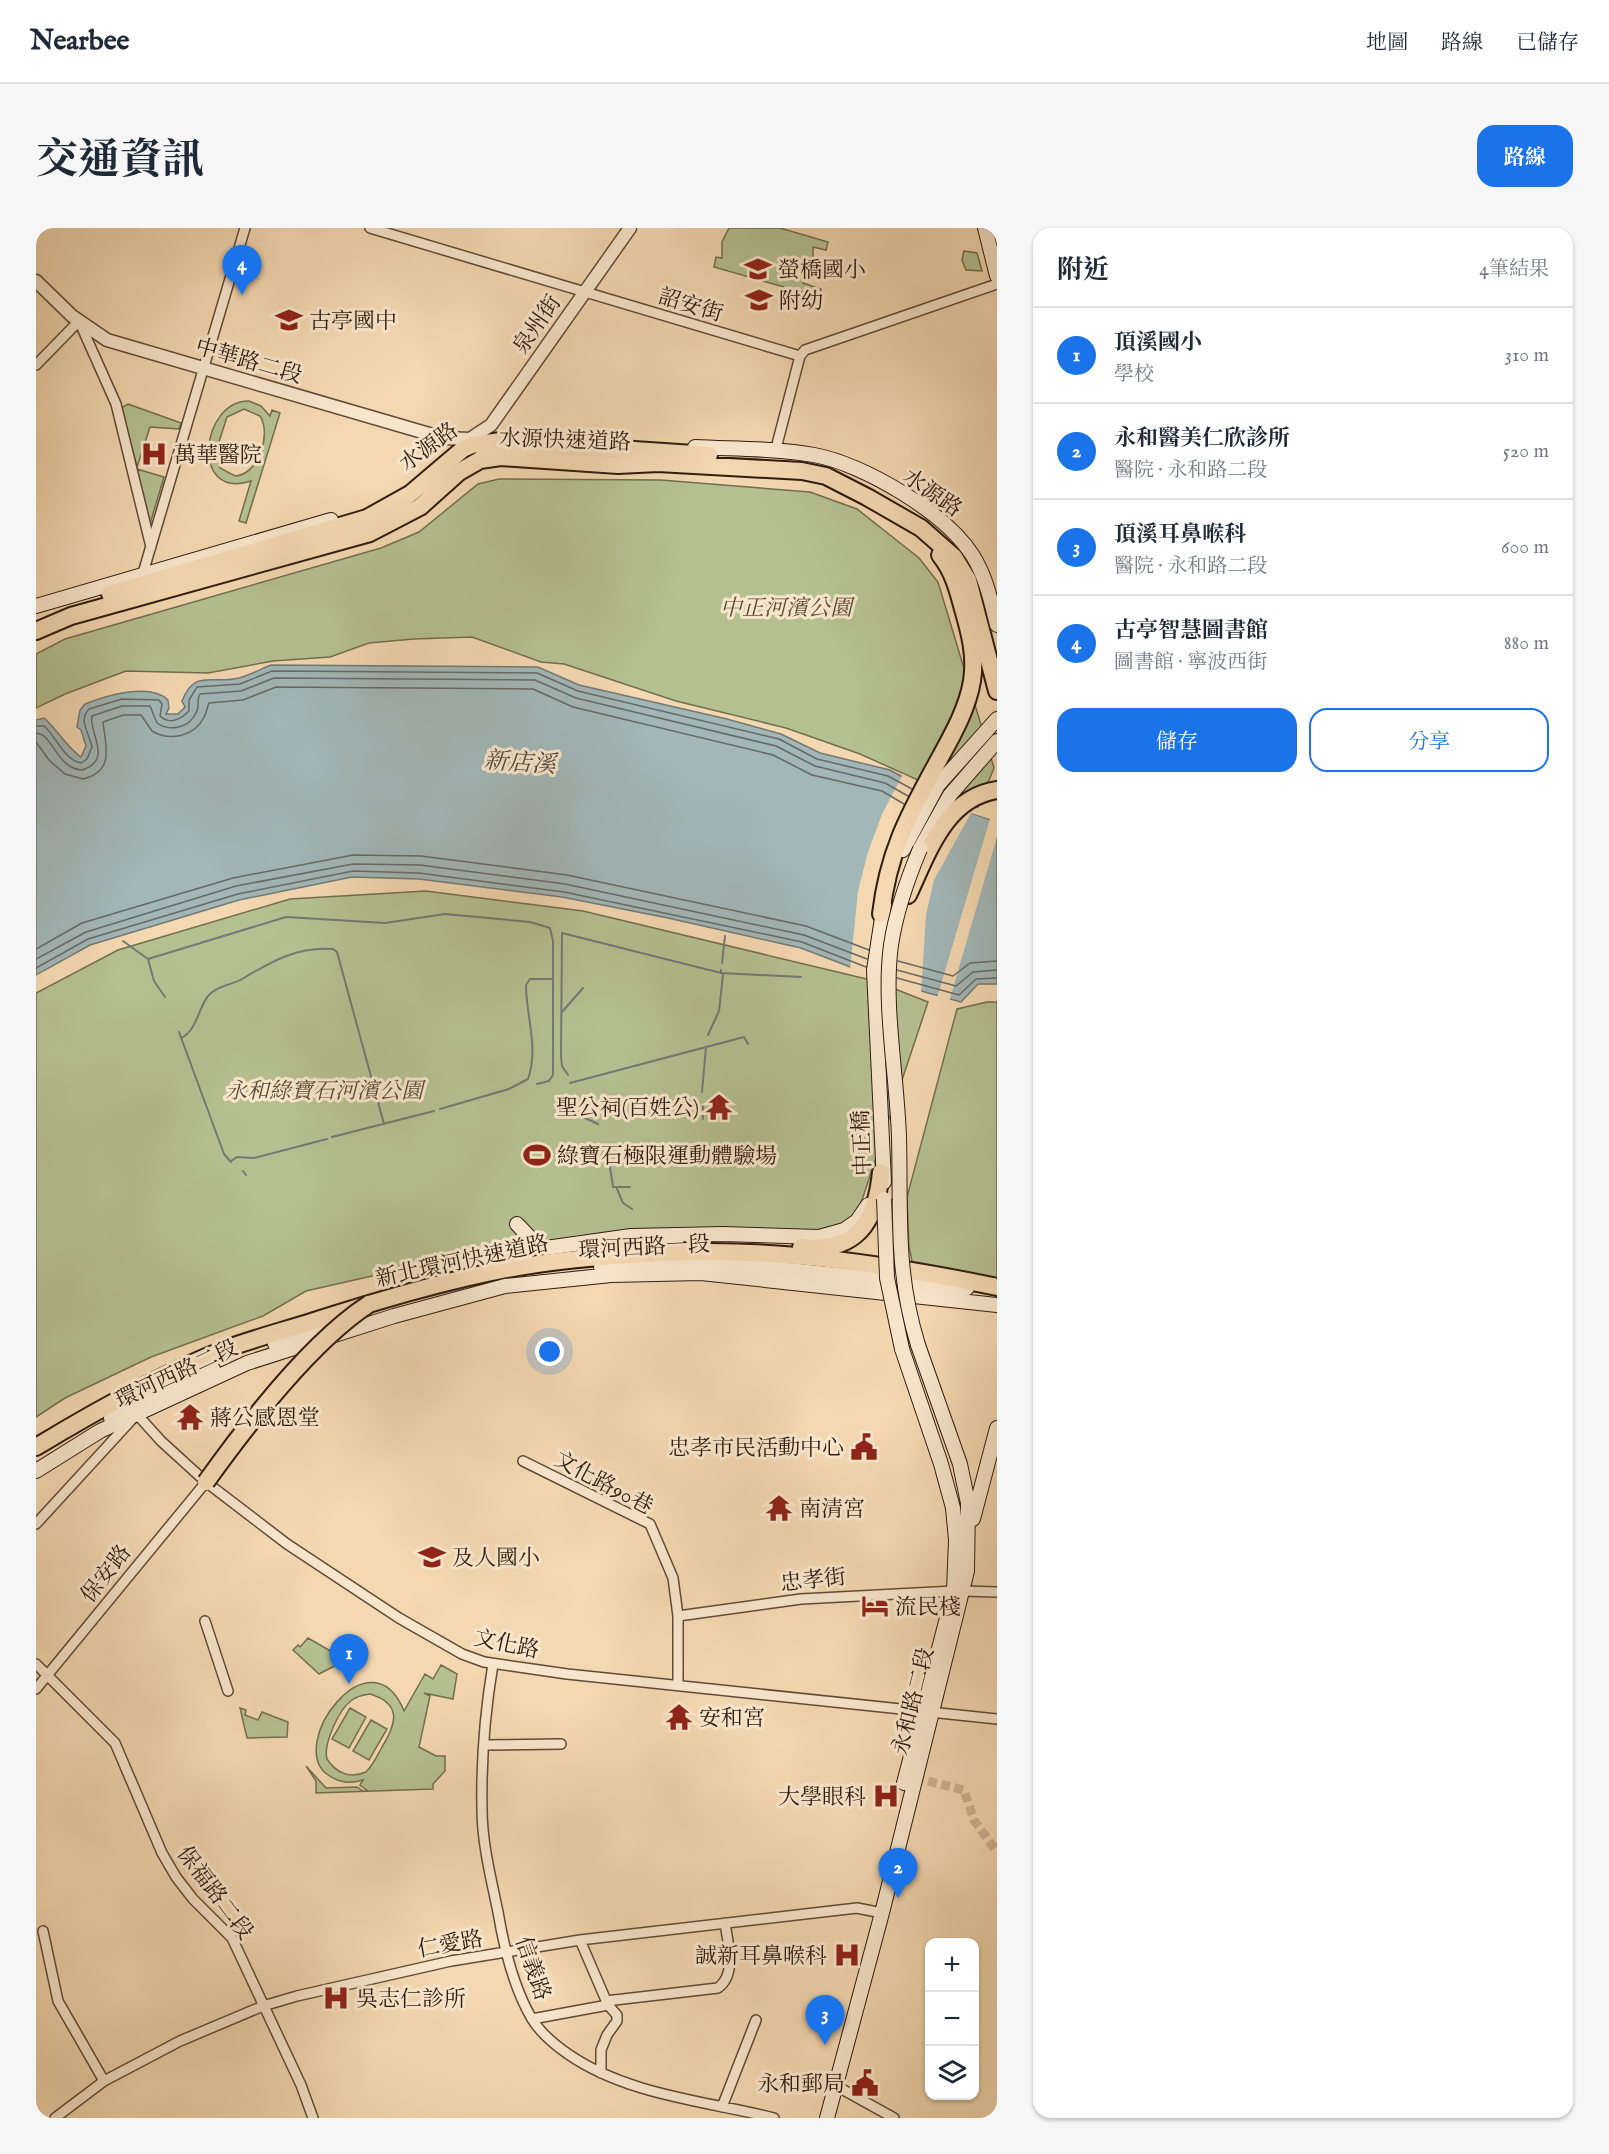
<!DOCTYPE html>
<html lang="zh-TW">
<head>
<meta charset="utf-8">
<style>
  :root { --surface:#fff; --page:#f6f6f7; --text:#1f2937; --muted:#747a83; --line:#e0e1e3; --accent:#1a73e8 }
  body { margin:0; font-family:"IM FELL English","Noto Serif TC",serif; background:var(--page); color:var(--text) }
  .controls { position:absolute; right:18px; bottom:18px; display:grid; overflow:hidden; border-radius:12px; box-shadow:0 2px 4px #0004 }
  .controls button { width:54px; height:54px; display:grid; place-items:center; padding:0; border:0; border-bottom:2px solid var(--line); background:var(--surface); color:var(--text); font:30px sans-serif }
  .you { position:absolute; left:514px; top:1124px; width:21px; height:21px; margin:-15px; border:4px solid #fff; border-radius:50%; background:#1a73e8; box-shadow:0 0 0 9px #1a73e833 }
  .badge { display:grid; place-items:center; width:39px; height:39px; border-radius:50%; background:var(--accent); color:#fff; font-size:20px; font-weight:700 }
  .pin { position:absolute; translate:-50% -50px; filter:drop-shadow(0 2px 3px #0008) }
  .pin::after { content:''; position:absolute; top:32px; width:21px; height:18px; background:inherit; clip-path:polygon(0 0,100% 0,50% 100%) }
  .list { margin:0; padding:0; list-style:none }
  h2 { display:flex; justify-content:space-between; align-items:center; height:78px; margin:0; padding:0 24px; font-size:26px }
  h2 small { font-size:20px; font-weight:400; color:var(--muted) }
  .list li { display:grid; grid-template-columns:39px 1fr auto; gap:18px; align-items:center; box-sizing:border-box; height:96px; padding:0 24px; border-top:2px solid var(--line) }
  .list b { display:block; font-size:22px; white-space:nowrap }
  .list p { margin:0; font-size:20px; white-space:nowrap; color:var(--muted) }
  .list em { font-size:20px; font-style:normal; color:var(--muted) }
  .actions { display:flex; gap:12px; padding:18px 24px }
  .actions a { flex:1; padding:14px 0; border:2px solid var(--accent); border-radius:18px; text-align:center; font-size:21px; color:var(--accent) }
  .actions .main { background:var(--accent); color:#fff }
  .icon { flex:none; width:33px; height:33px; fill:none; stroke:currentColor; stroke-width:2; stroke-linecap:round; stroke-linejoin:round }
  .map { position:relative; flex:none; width:961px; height:1890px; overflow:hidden; border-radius:18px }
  header { display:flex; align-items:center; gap:36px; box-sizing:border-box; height:84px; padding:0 30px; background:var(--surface); border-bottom:2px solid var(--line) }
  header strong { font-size:28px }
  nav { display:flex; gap:33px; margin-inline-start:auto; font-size:21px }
  .intro { display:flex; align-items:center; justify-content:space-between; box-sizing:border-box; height:144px; padding:0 36px }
  h1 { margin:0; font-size:42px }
  .button { padding:15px 27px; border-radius:18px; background:var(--accent); color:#fff; font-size:21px; font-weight:700 }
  main { display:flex; gap:36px; padding:0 36px }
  aside { flex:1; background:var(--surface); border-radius:18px; box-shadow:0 2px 4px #0004 }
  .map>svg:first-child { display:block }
  .green { fill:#b5c091; stroke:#726e50; stroke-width:1.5; fill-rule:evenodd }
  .water { fill:#a1b7b8; stroke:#737975; stroke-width:1.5 }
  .pier { fill:#f4d8b1 }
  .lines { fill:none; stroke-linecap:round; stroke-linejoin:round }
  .shore { stroke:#686964; stroke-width:1.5 }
  .stream { stroke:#737975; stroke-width:2 }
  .minor-tunnel { stroke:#cdb291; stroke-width:9; stroke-dasharray:9 4.5; stroke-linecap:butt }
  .minor-casing { stroke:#604a38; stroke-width:12 }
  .tertiary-casing { stroke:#604a38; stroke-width:15 }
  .secondary-casing { stroke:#2f1b10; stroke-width:16 }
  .trunk-casing { stroke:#2f1b10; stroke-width:20 }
  .minor { stroke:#f8e6cc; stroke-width:9 }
  .tertiary { stroke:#f8e6cc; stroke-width:12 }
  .secondary { stroke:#f8e6cc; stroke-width:14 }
  .trunk { stroke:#f4d8b1; stroke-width:16 }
  .secondary-bridge-casing { stroke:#2f1b10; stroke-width:16; stroke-linecap:butt }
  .trunk-bridge-casing { stroke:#2f1b10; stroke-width:20; stroke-linecap:butt }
  .secondary-bridge { stroke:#f8e6cc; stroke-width:14 }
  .trunk-bridge { stroke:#f4d8b1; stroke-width:16 }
  .labels { text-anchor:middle; stroke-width:6; stroke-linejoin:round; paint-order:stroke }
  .poi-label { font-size:22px; fill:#2f1b10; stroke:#f8e6cc; text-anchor:start }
  .street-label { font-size:22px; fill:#2f1b10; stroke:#f8e6cc }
  .park-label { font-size:22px; font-style:italic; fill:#574d37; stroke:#f8e6cc }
  .water-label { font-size:24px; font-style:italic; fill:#514a42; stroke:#f8e6cc }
</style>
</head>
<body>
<header>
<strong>Nearbee</strong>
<nav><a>地圖</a><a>路線</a><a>已儲存</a></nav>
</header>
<div class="intro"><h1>交通資訊</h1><a class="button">路線</a></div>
<main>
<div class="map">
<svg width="961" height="1890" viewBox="0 0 961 1890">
  <rect width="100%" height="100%" fill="#f4d8b1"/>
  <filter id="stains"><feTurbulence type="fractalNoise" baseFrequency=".00333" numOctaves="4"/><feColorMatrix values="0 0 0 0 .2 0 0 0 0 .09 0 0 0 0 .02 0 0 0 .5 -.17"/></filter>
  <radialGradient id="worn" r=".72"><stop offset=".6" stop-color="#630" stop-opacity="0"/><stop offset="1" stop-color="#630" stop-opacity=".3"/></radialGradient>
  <path class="green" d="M693,0H744L792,14L790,22L777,19V40L767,55L785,61L783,69L678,39L680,29L686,30V14Z
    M928,23L941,25L946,43L930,42L926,32Z
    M213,173L225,178L234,188L236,182L244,185L210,295L203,293L215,253C153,273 165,172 213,173ZM208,181L224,188C236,207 222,247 199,248L184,240L180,223L191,189Z
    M92,176L145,195L143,201L114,199L101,239L85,180Z
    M101,241L128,249L114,296Z
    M463,251L625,252L774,264L821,281L883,330L902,354L958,540L942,579L824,526L750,500L640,473L528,436L505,434L436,409L378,411L333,415L294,429L237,433L172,445L90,443L29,466L0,480V426L29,411L345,320L383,304L442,256Z
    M390,663L547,683L839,753L892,774L825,975L809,1011L561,1009L442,1024L270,1063L227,1088L115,1129L29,1170L0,1189V765L82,722L254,671Z
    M951,774H961V1058L877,1038L873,1019L871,969L921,781Z
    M272,1410L310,1432L283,1446L257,1422L262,1417L264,1419Z
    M405,1437L421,1446L417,1471L388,1465L394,1468L383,1519L400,1528H409V1543L397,1556V1561L280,1565V1553L270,1538L290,1560L321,1559L327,1563H332L324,1557L327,1552C313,1556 304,1555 292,1547C249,1517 335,1402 368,1483L389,1446L397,1451ZM334,1466C367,1476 360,1496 346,1519C341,1528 337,1537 330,1544C314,1551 300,1545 291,1531C287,1516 303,1481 316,1472C321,1468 327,1467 334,1466Z
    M204,1480L210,1482L209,1487L222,1492L226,1484L252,1494L251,1509L211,1510Z
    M314,1480L330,1489L313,1520L296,1511Z
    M335,1492L351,1501L333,1532L317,1523Z"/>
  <path class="water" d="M235,437L502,439L543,457L691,491L745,506L784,525L854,542L927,582L961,594V756H942L925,774L856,755L765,720L632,690L526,669L383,651L316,649L203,672L54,717L0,747V492L8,490C22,502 30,519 45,529L50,518L45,502L41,499L44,482L49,476C69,468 114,454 132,472L133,480L130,486H142L149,479L146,473C159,440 176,457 203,450C214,447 225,441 235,437Z"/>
  <path class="pier" d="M867,546L928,579L961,591V609L913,774L901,770L954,591L935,585L898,652L890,687L885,766L814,742L822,663L832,624L846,586Z"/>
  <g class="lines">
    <path class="shore" d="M0,498H8C20,508 28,532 45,535L51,531L56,519C53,505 42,492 53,481L86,471L123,472L126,476L124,488C134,497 145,491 153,483V472L161,459L204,456L236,443L501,445L542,463L743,511L781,531L852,548L876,561
      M0,505C17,506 21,541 46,542C78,532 52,504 56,488L86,478H114L121,495C134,504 153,500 160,485C164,479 160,473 164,466L205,463L238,450L499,452L540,470L740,518L779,538L849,555L872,568
      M0,514L13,532L29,546L47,551C80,543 69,516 67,494L87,487H105L116,503C134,514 159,508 168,489C171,484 171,479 173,475L207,472L240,459L497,461L537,479L737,527L776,547L846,563L868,576
      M0,721L46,695L197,650L317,627L385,628L531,647L770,698L833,722
      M0,731L50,704L200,658L317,636L384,637L529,656L768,707L831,731
      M862,733L917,748L934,735L961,733
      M0,740L52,711L202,666L317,643L383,645L528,664L766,714L830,739
      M861,742L920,758L937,744L961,742
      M861,750L923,767L940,751L961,750"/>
    <path class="stream" d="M87,713L112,731L118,753L129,769
      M112,731L250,689L349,695L409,686L494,694L514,700L517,713V847L513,853L501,856
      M686,735L689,708
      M685,742V745L765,749
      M526,784L547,760
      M143,804L188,926L195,934
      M672,807L683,783L687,746
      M145,810C160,804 163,779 172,768C180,758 196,757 206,751C235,734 261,718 297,721L301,724L348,896
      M532,847L526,838L525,828L526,705L685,745
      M534,855L708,809L712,816
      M666,864L670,819
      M667,878V891
      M404,881L473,861L492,851C503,820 490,788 490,757L494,751H517
      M549,890L562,896
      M296,909L398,883
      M571,919L577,959H594
      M195,933L201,929L218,930L291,911
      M207,943L210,947
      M581,961L587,975L596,981"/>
    <path class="minor-tunnel" d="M879,1550L928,1562L938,1592L961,1624"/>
    <defs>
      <path id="minor" d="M334,0L764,128L769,122L961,56
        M0,137L43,93L80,176L115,319
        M739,224L764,128
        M107,345L209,0
        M98,1183L125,1213L170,1254L251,1316L363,1390L426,1426L448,1434L531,1446L961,1491
        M487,1233L614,1296L637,1350L642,1388V1457
        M0,1296L100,1187
        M928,1363L961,1364
        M642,1388L765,1371L918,1363
        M169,1393L192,1463
        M0,1436L79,1515L126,1625L140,1649L157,1671L196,1710L265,1857L277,1890
        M457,1436C449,1484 445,1533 446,1581C446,1615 455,1650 462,1684C468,1720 477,1759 496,1791C504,1804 519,1817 532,1826C591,1867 670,1873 738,1890
        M0,1461L170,1254
        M448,1517L525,1516
        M7,1703L22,1773L68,1853
        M544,1712L572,1777L581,1787V1793L571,1807L565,1822V1845
        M570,1773L682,1760C701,1746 692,1716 689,1695
        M496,1791L572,1777
        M795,1855L858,1890
        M686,1879L720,1792
        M19,1890L68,1853L144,1813L227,1778L261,1768L415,1733L544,1712L821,1680L846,1685"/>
      <path id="tertiary" d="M0,53L36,88L71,112L407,210L434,211L455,197L594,0"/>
      <path id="secondary" d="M949,0L961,48
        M659,219C698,221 739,220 778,227C828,236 910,285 937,328C950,349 955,373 961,397
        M0,378L295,292
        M884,621L914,567L961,513
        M867,622L902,557L961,491
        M848,677L838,742L848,954
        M481,996L498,1014L510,1020L595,1008L687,1006L783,1009L808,1002L821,993L832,977
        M565,1039L683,1035L931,1060
        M239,1116L307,1095
        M866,1121L905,1236L917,1280L920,1312L918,1363L868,1555
        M75,1190L177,1141
        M0,1243L64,1203L211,1135L358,1088L469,1058L575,1047L665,1045L961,1077
        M937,1291L961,1200
        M791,1890L846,1685L931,1343L932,1275L924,1236L882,1117"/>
      <path id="trunk" d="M74,366L331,290L374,266L427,221L436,217L465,213L673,227
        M0,403L35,388L334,305L384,279L423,244L444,232L465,229L582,237L622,235L766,243L790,248L831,269L885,300L918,329L932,352L961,463
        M872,667C892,625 909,570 961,562
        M845,686C852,626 871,590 900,537C914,511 931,483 936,453C940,428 934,405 927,381C922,362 917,343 904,327
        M765,1019C821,1025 840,994 845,944
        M0,1219C61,1182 125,1146 192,1120C220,1110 250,1102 278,1093C344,1072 414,1051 482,1039C542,1029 606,1025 667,1024C765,1023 866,1039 961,1059"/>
    </defs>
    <use href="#minor" class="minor-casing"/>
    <use href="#tertiary" class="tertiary-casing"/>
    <use href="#secondary" class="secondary-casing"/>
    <use href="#trunk" class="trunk-casing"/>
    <use href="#minor" class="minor"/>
    <use href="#tertiary" class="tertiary"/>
    <use href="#secondary" class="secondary"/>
    <use href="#trunk" class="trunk"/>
    <defs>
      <path id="secondary-bridge" d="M848,971L851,1050L866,1121
        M882,1117C859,1042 865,985 863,909C861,848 847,776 855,717C860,684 871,652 884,621"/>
      <path id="trunk-bridge" d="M170,1254C210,1198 276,1113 333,1076"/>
    </defs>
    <use href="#secondary-bridge" class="secondary-bridge-casing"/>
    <use href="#trunk-bridge" class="trunk-bridge-casing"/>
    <use href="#secondary-bridge" class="secondary-bridge"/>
    <use href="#trunk-bridge" class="trunk-bridge"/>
  </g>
  <defs>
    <symbol id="school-bare" viewBox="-9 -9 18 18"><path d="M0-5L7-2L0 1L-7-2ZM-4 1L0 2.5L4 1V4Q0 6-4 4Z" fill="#8f2418" stroke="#f8e6cc" stroke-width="2.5" paint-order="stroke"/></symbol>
    <symbol id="hospital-bare" viewBox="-9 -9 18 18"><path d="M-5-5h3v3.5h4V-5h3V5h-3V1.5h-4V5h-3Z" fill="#8f2418" stroke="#f8e6cc" stroke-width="2.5" paint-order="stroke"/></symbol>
    <symbol id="temple-bare" viewBox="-9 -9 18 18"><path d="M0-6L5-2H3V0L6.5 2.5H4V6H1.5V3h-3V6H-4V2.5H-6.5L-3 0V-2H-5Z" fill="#8f2418" stroke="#f8e6cc" stroke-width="2.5" paint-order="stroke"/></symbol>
    <symbol id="stadium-bare" viewBox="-9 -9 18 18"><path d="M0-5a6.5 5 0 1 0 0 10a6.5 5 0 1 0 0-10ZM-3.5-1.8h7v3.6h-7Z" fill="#8f2418" stroke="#f8e6cc" stroke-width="2.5" paint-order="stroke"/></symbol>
    <symbol id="civic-bare" viewBox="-9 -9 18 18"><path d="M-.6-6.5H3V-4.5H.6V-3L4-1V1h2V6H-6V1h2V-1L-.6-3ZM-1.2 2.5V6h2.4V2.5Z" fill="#8f2418" stroke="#f8e6cc" stroke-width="2.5" paint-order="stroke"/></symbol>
    <symbol id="hotel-bare" viewBox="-9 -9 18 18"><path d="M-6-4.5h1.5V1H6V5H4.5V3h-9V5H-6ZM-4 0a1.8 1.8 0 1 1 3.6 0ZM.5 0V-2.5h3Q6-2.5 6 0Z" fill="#8f2418" stroke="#f8e6cc" stroke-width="2.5" paint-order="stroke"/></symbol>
  </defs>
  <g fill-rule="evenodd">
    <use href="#school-bare" x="703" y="22" width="38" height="38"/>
    <use href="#school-bare" x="704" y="53" width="38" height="38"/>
    <use href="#school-bare" x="234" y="73" width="38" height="38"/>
    <use href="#hospital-bare" x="99" y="207" width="38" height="38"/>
    <use href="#temple-bare" x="664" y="860" width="38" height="38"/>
    <use href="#stadium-bare" x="482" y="908" width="38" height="38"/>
    <use href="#temple-bare" x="135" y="1170" width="38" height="38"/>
    <use href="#civic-bare" x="809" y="1200" width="38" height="38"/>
    <use href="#temple-bare" x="724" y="1261" width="38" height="38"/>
    <use href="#school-bare" x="377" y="1310" width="38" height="38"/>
    <use href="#hotel-bare" x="820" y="1359" width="38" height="38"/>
    <use href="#temple-bare" x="624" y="1470" width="38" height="38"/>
    <use href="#hospital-bare" x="831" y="1549" width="38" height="38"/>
    <use href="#hospital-bare" x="792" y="1708" width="38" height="38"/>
    <use href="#hospital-bare" x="281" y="1751" width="38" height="38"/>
    <use href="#civic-bare" x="810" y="1836" width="38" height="38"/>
  </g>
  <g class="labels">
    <g class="poi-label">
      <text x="742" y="49">螢橋國小</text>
      <text x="743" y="80">附幼</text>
      <text x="273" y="100">古亭國中</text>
      <text x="138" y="234">萬華醫院</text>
      <text x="663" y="887" text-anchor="end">聖公祠(百姓公)</text>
      <text x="521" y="935">綠寶石極限運動體驗場</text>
      <text x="174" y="1197">蔣公感恩堂</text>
      <text x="808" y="1227" text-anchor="end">忠孝市民活動中心</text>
      <text x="763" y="1288">南清宮</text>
      <text x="416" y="1337">及人國小</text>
      <text x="859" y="1386">流民棧</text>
      <text x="663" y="1497">安和宮</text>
      <text x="830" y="1576" text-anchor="end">大學眼科</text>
      <text x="791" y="1735" text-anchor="end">誠新耳鼻喉科</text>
      <text x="320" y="1778">吳志仁診所</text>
      <text x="809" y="1863" text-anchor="end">永和郵局</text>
    </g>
    <g class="street-label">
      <text transform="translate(655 76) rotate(17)" y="8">詔安街</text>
      <text transform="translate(500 96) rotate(-55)" y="8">泉州街</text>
      <text transform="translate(213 132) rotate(16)" y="8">中華路二段</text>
      <text transform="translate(529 211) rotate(2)" y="8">水源快速道路</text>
      <text transform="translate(392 218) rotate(-36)" y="8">水源路</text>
      <text transform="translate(897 264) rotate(35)" y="8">水源路</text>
      <text transform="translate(825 915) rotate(-92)" y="8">中正橋</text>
      <text transform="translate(608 1018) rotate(-3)" y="8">環河西路一段</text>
      <text transform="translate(426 1032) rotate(-12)" y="8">新北環河快速道路</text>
      <text transform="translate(140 1145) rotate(-25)" y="8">環河西路二段</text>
      <text transform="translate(568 1254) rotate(28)" y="8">文化路90巷</text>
      <text transform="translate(69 1345) rotate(-52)" y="8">保安路</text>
      <text transform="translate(777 1351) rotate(-6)" y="8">忠孝街</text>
      <text transform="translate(471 1415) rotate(12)" y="8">文化路</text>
      <text transform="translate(876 1473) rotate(-76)" y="8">永和路二段</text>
      <text transform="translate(180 1664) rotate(53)" y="8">保福路二段</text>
      <text transform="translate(414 1715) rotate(-10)" y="8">仁愛路</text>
      <text transform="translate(498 1740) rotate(71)" y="8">信義路</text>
    </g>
    <g class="park-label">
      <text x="750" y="387">中正河濱公園</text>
      <text x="288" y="870">永和綠寶石河濱公園</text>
    </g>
    <g class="water-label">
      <text transform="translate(484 534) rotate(4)" y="8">新店溪</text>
    </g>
  </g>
  <rect width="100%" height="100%" filter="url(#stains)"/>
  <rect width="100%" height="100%" fill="url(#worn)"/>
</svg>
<div class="controls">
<button>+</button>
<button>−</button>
<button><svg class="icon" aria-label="layers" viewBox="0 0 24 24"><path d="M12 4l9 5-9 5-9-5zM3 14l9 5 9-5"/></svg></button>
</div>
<div class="you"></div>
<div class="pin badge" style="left:313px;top:1456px">1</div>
<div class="pin badge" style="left:862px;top:1670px">2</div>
<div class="pin badge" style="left:789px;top:1817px">3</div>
<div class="pin badge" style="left:206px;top:67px">4</div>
</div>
<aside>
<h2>附近<small>4筆結果</small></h2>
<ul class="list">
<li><span class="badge">1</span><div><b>頂溪國小</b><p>學校</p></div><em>310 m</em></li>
<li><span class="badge">2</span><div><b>永和醫美仁欣診所</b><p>醫院 · 永和路二段</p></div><em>520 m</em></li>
<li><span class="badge">3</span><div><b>頂溪耳鼻喉科</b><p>醫院 · 永和路二段</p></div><em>600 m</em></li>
<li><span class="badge">4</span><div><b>古亭智慧圖書館</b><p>圖書館 · 寧波西街</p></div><em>880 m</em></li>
</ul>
<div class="actions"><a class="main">儲存</a><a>分享</a></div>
</aside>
</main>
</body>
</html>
